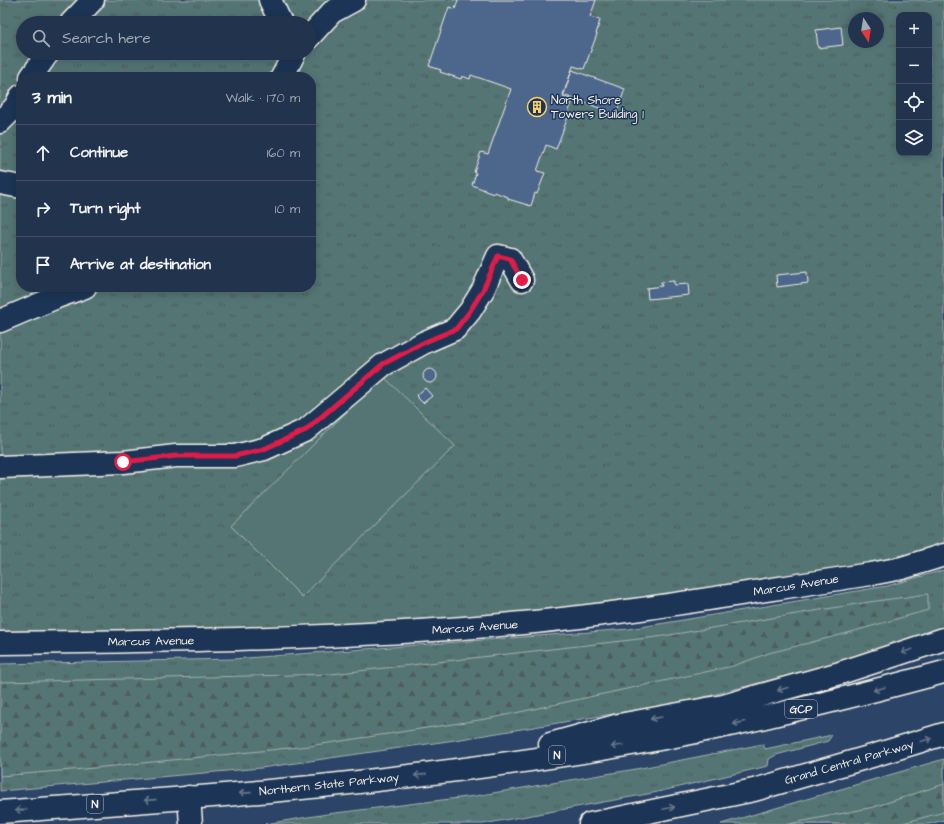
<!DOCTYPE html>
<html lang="en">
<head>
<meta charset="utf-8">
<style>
  :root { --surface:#21334d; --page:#2d3f57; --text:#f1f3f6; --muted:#a2aab6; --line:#3e4e65 }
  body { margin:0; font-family:"Architects Daughter",sans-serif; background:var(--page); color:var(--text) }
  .controls { position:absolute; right:12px; top:12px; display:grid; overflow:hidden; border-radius:8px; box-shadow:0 2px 10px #0003 }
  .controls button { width:36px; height:36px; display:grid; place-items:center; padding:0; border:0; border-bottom:1px solid var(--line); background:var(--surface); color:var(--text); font:20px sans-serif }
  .compass { position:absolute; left:848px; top:12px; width:36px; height:36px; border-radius:50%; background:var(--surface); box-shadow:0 2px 10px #0003; rotate:168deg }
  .stop { position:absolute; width:12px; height:12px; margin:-9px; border:3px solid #e11d48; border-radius:50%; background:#fff }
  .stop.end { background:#e11d48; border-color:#fff; box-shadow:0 1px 4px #0008 }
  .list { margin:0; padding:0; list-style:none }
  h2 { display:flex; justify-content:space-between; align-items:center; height:52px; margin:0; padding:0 16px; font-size:17px }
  h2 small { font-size:13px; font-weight:400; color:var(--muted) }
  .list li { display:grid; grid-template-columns:26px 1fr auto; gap:12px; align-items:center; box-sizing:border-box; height:56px; padding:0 16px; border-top:1px solid var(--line) }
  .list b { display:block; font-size:15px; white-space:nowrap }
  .list em { font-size:13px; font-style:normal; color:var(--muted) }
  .icon { flex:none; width:22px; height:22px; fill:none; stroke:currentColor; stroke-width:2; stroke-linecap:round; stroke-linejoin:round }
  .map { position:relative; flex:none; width:944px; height:824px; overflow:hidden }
  .search { position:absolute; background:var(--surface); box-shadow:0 2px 10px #0003; left:16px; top:16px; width:300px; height:44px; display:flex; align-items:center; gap:10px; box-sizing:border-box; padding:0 14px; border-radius:22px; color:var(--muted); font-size:15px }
  .panel { position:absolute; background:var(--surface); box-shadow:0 2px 10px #0003; left:16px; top:72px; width:300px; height:220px; border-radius:16px }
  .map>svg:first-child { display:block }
  .grass { fill:url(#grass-tufts); stroke:#a4b2ae; fill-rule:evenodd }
  .forest { fill:url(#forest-firs); stroke:#a4b2ae }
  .pitch { fill:#547474; stroke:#a4b2ae }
  .building { fill:#4e668c; stroke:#f4f1e8 }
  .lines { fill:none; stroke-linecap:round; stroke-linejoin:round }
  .minor-casing { stroke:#f4f1e8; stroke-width:25 }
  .major-casing { stroke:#f4f1e8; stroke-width:25 }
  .highway-casing { stroke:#f4f1e8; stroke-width:25 }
  .minor { stroke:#1d3557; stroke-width:22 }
  .major { stroke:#1d3557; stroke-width:22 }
  .highway { stroke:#1d3557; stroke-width:22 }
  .oneway { stroke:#68778a }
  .route { stroke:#e11d48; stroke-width:5 }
  .labels { text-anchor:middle; stroke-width:3; stroke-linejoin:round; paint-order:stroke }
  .shield { fill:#1d3557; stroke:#b4b9bc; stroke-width:1 }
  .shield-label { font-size:11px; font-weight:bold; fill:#f4f1e8 }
  .poi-label { font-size:12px; fill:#f4f1e8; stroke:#1d3557; text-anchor:start }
  .street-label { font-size:12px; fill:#f4f1e8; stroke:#1d3557 }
</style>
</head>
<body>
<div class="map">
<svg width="944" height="824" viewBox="0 0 944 824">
  <defs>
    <pattern id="grass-tufts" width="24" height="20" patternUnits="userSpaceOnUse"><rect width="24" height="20" fill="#547474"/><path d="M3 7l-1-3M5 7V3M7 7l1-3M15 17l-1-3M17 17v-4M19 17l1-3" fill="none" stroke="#4e5c5b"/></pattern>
    <pattern id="forest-firs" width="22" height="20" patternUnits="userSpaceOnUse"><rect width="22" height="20" fill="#547474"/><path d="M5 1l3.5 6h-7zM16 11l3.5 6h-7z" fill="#4e5c5b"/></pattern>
  </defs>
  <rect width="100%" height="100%" fill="#2c4467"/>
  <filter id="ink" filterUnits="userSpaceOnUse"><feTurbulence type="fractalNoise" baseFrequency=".025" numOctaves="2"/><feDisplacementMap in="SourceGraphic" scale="8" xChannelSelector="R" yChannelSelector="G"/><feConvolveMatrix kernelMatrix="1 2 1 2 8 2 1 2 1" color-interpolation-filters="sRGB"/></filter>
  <g filter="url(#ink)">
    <path class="grass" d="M0,0H944V555L613,613L0,643ZM899,15H929V153H899ZM854,18H878V42H854ZM23,23H309V53H23ZM21,77H311V287H21Z
      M944,570V627L862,656L685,702L455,740L261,768L0,791V664L233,659L629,629L887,586Z
      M832,735L828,741L776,755L769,759L768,766L653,793L483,824H265L327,814L475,796L636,769L763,744L765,749Z
      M944,759V820L929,824H721Z"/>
    <path class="forest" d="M928,594V610L844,634L769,653L733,666L492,718L309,746L84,769L0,776V682L332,674L657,637L869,602Z
      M944,784V812L899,824H789L874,807Z"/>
    <path class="pitch" d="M383,376L455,446L302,597L231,526Z"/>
    <path class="building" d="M458,0H596L590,17L600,20L596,34H597L584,69L573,66L563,97L573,100L568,113L569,114L556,149L546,145L537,171L545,173L537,194L535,193L531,206L508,199V197L494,192V194L485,191V190L472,185L476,173L474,172L481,152L488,154L511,89L471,75L470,79L462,76L461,79L440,72L441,70L429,66L449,7L455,9Z
      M841,27L843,45L818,48L816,30Z
      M572,70L625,89L616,114L563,95Z
      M807,272L808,283L777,287L776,275Z
      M674,281V285L688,284L689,295L648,299L647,288L662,286L661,282Z
      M423 376a7 7 0 1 1 14 0a7 7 0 1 1-14 0Z
      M425,388L432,396L423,403L416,396Z"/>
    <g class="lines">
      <defs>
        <path id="minor" d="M270,0L281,23
          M71,23L93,0
          M309,37L332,12L354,0
          M31,77L48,53
          M282,77L294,54
          M0,122L15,107L21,96
          M0,183L21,187
          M0,321L57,297L85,287
          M0,467L123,462L176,456H235L264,449L306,430L383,365L425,342L455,329L470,311L483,290L498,256L510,259L522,280
          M189,797L191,824"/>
        <path id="major" d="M0,643C174,641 349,639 523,623C639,612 755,591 871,574L902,568L944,555"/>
        <path id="highway" d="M550,744L619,725L723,706L840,673L944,639
          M0,812C131,802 262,794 393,778C502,765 612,750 720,727C795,711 870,692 944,672
          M590,824L754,790L872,756L944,734"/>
      </defs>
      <use href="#minor" class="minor-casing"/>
      <use href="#major" class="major-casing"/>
      <use href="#highway" class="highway-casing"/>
      <use href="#minor" class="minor"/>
      <use href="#major" class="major"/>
      <use href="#highway" class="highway"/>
    </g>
    <defs><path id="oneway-shaft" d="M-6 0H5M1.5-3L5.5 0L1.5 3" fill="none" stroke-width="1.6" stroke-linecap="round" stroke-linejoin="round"/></defs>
    <g class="oneway">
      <use href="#oneway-shaft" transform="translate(907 651) rotate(162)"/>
      <use href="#oneway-shaft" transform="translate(783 689) rotate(164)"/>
      <use href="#oneway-shaft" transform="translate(879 689) rotate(164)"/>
      <use href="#oneway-shaft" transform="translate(656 718) rotate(170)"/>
      <use href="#oneway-shaft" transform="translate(739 723) rotate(167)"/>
      <use href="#oneway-shaft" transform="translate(926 740) rotate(-17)"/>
      <use href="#oneway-shaft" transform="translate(617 746) rotate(171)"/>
      <use href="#oneway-shaft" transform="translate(420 775) rotate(173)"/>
      <use href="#oneway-shaft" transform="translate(245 793) rotate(176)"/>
      <use href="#oneway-shaft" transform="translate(150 800) rotate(176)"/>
      <use href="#oneway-shaft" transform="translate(669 808) rotate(-12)"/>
      <use href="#oneway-shaft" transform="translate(21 810) rotate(176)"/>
    </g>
  </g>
  <g class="lines" filter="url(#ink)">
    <path class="route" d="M123,462L176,456H235L264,449L306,430L383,364L425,342L456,329L470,311L483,290L498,256L510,259L522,280"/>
  </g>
  <defs>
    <symbol id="building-ring" viewBox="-11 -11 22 22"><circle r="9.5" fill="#1d3557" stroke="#ffd166" stroke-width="1.5"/><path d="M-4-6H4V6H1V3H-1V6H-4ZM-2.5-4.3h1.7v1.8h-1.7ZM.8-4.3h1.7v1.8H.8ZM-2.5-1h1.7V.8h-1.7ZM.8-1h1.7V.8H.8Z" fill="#ffd166"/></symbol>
  </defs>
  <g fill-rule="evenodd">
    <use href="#building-ring" x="526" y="96" width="22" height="22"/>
  </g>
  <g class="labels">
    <g class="shield">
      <rect x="785" y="700" width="32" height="18" rx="3"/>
      <rect x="549" y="746" width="16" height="18" rx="3"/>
      <rect x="87" y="795" width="16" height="18" rx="3"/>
    </g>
    <g class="shield-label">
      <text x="801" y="713">GCP</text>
      <text x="557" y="759">N</text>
      <text x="95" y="808">N</text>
    </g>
    <g class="poi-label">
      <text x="551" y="104">North Shore<tspan x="551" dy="14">Towers Building 1</tspan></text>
    </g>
    <g class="street-label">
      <text transform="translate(796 585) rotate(-9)" y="4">Marcus Avenue</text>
      <text transform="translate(475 627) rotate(-4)" y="4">Marcus Avenue</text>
      <text transform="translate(151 641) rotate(-1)" y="4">Marcus Avenue</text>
      <text transform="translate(849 762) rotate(-16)" y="4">Grand Central Parkway</text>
      <text transform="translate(329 784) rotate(-6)" y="4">Northern State Parkway</text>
    </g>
  </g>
</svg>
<div class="controls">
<button>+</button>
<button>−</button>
<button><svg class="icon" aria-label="locate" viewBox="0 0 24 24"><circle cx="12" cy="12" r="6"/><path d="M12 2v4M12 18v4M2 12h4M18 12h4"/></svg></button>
<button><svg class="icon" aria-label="layers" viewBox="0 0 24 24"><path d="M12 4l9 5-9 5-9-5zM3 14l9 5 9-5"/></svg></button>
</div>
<svg class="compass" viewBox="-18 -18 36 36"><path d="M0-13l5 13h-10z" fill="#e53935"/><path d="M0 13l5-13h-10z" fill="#a2aab6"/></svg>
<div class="stop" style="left:123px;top:462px"></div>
<div class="stop end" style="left:522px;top:280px"></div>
<div class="search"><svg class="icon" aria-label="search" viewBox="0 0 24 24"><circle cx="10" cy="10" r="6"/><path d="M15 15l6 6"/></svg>Search here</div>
<section class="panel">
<h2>3 min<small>Walk · 170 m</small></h2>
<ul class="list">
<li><svg class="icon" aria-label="ahead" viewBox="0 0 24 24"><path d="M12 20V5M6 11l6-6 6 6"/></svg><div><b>Continue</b></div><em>160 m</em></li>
<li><svg class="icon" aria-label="right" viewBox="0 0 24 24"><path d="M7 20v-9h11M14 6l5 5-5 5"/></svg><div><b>Turn right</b></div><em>10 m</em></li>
<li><svg class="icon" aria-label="arrive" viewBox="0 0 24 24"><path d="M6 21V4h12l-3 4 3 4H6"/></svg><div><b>Arrive at destination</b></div></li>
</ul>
</section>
</div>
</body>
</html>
